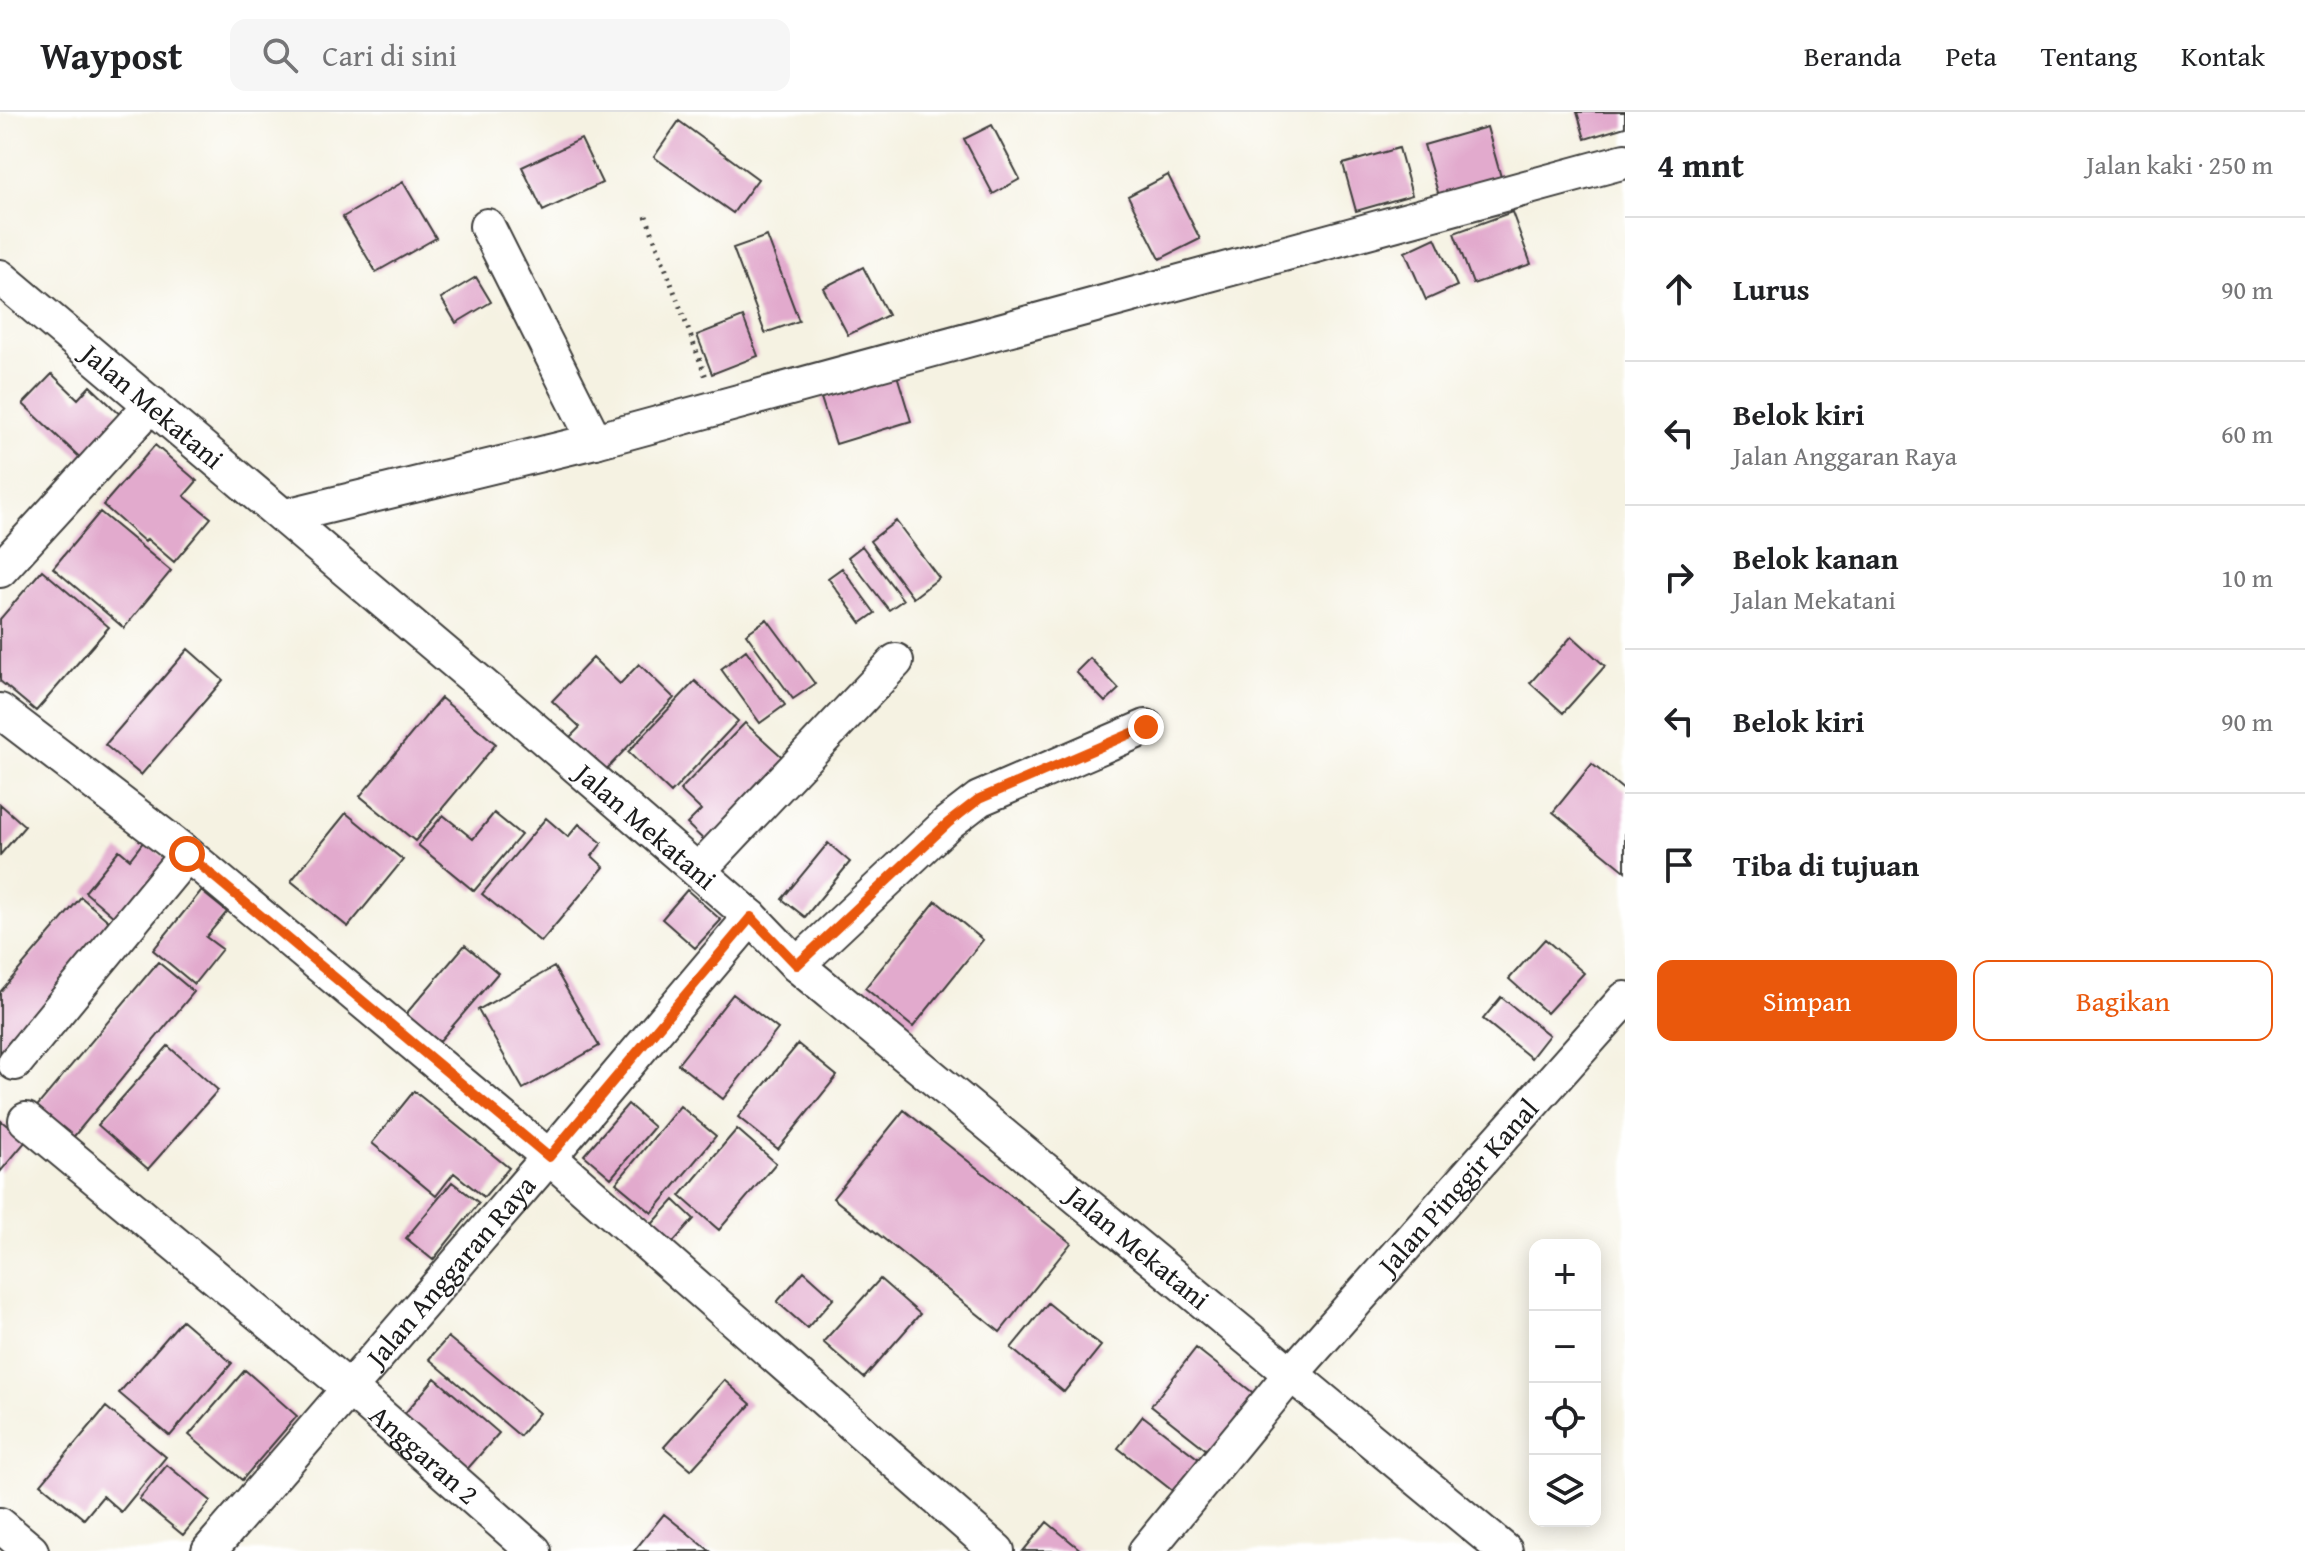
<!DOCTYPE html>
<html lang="id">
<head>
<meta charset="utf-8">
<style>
  :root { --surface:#fff; --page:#f6f6f6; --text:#202124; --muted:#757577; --line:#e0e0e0; --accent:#ea580c }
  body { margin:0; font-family:"Gentium Book Plus",serif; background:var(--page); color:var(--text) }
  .controls { position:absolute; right:24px; bottom:24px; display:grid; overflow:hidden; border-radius:16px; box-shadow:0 4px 20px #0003 }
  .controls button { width:72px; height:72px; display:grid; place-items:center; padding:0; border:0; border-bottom:2px solid var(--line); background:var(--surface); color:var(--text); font:40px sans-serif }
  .stop { position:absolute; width:24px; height:24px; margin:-18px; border:6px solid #ea580c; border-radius:50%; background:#fff }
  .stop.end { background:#ea580c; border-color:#fff; box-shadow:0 2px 8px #0008 }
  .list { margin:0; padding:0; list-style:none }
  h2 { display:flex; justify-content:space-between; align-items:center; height:104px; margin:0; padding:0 32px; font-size:34px }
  h2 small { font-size:26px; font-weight:400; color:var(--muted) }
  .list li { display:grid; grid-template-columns:52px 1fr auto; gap:24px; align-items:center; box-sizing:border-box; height:144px; padding:0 32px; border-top:2px solid var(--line) }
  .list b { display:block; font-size:30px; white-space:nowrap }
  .list p { margin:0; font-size:26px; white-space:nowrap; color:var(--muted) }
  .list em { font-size:26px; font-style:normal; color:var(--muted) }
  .actions { display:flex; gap:16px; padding:24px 32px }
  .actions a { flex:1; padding:18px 0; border:2px solid var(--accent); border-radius:16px; text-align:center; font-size:28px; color:var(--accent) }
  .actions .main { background:var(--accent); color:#fff }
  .icon { flex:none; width:44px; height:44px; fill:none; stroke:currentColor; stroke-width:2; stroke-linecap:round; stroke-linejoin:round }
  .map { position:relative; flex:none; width:1625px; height:1439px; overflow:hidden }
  header { display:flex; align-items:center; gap:48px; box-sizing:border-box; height:112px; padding:0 40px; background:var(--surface); border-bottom:2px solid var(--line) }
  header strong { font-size:38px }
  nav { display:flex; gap:44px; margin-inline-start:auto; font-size:28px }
  .search { width:560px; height:72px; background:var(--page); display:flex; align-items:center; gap:20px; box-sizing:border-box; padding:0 28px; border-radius:16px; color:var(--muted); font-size:30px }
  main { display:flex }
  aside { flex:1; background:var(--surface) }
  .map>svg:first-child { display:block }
  .building { fill:#e2aacd }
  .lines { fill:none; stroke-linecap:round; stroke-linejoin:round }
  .minor-casing { stroke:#3d3c3a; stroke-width:38 }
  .path { stroke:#3d3c3a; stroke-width:5; stroke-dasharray:2 6; stroke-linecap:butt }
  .minor { stroke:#fff; stroke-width:34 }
  .route { stroke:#ea580c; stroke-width:10 }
  .labels { text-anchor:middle; stroke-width:7; stroke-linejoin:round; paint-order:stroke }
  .street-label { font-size:28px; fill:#1c1c1c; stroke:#fff }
</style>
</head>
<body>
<header>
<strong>Waypost</strong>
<div class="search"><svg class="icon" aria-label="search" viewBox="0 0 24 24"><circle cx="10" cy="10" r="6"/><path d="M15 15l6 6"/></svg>Cari di sini</div>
<nav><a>Beranda</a><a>Peta</a><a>Tentang</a><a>Kontak</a></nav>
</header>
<main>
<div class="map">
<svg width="1625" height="1439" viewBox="0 0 1625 1439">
  <rect width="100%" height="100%" fill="#fff"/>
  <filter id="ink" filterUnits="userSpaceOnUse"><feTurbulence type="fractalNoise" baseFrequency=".0125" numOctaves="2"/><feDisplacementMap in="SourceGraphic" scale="16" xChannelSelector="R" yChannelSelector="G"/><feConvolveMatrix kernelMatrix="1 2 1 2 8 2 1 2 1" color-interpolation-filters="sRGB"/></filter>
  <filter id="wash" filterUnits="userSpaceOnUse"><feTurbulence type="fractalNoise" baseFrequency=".006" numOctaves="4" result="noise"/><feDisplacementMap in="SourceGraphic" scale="32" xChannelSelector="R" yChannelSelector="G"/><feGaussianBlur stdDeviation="1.8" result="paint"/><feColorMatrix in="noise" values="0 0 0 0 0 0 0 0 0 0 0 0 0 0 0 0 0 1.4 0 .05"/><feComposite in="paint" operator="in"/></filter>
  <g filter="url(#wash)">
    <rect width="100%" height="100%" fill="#f5f2e2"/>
    <g id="blocks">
      <path class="building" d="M1577,0H1625V15L1585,27Z
        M679,9L758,67L733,101L654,45Z
        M992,13L1020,67L993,82L964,27Z
        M1487,15L1504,76L1442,94L1424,33Z
        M581,27L602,71L543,99L522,55Z
        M1399,36L1412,83L1356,99L1343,52Z
        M1168,63L1200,127L1160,147L1128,84Z
        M403,70L436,126L376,160L343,105Z
        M1512,100L1531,152L1473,172L1454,121Z
        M767,124L799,209L765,221L733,136Z
        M1435,126L1457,174L1426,188L1405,140Z
        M863,155L888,203L848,223L823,176Z
        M476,165L491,190L456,211L441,186Z
        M743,205L758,244L712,262L697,223Z
        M52,262L78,287L90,274L128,310L88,353L23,292Z
        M897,263L911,309L836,332L821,286Z
        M155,333L197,369L184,384L211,406L174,450L147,427L145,430L103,393Z
        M100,400L171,459L124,516L53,456Z
        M896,409L939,466L913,486L870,429Z
        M862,434L903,488L889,498L848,445Z
        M842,456L875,501L861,511L828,466Z
        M42,458L109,515L36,599L0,569V507Z
        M767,507L815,572L793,587L746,522Z
        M1572,524L1605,554L1563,601L1530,571Z
        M188,537L223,568L141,663L105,633Z
        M746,538L785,593L760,611L721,557Z
        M593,546L620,572L639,552L674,586L601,663L566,629L580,615L552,589Z
        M1090,546L1119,577L1105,590L1076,560Z
        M695,569L738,609L671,681L628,640Z
        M441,586L496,632L415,729L360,684Z
        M745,611L790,652L708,732L687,712L701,698L680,678Z
        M1592,652L1625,679V759L1553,700Z
        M0,692L25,714L0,743Z
        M346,701L403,748L348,815L291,769Z
        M494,701L521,723L474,779L418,733L443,703L473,727Z
        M546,706L568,725L579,712L602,731L592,744L604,755L541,830L482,782Z
        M144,729L172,752L122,812L85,780L119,738L130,747Z
        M828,731L850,750L805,805L782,787Z
        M687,778L721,808L695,836L662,807Z
        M201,779L227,800L206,825L222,837L194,872L153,838Z
        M81,785L120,819L0,958V880Z
        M936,789L983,828L913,915L865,876Z
        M1545,827L1584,861L1547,901L1509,867Z
        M465,833L498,861L438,931L405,903Z
        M158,850L194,880L70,1029L33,999Z
        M554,855L599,934L523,977L478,898Z
        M733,882L778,917L723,987L678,952Z
        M1501,885L1549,923L1531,946L1483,907Z
        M798,932L837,964L778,1037L738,1005Z
        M168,934L218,978L148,1057L98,1013Z
        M414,979L509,1056L484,1085L454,1061L436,1084L372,1031Z
        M628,992L654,1015L611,1066L584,1043Z
        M680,994L716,1024L652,1101L616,1071Z
        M904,998L1071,1131L1000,1220L833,1086Z
        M0,1008L26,1029L0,1060Z
        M737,1017L776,1051L719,1118L680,1084Z
        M452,1070L479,1091L433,1148L406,1126Z
        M674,1088L694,1107L667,1137L646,1119Z
        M804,1159L834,1186L807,1216L777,1190Z
        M880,1167L920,1202L864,1266L823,1230Z
        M1048,1191L1101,1234L1064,1280L1011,1236Z
        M182,1208L232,1251L170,1324L119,1281Z
        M448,1225L539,1301L520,1324L429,1247Z
        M1196,1236L1257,1284L1212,1342L1151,1294Z
        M245,1258L297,1304L242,1368L189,1323Z
        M435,1266L499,1321L463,1362L400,1307Z
        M724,1268L751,1292L691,1358L664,1335Z
        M106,1295L166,1345L121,1400L103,1384L84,1407L41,1372Z
        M1143,1304L1200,1348L1174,1380L1118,1336Z
        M167,1353L211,1389L183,1423L139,1387Z
        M664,1402L710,1439H634Z
        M1047,1410L1082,1439H1023Z"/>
    </g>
  </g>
  <g filter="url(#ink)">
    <use href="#blocks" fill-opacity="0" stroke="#3d3c3a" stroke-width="2"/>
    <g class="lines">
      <defs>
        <g id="minor">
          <path d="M487,114L595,329"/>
          <path id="s1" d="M0,165L499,587L751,805L797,853L1505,1439"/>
          <path d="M286,404L595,329L1625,49"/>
          <path d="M0,458L152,292"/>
          <path d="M0,599L187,742L549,1045L997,1439"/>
          <path d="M698,759L896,549"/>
          <path d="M797,853L948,711L979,687L1146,615"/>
          <path d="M15,951L187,742"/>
          <path id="s2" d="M26,1008L350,1277L534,1439"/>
          <path d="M0,1413L31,1439"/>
          <path id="s3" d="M209,1439L549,1045L751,805"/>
          <path id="s4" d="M1146,1439L1291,1262L1625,887"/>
        </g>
      </defs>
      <use href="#minor" class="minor-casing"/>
      <path class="path" d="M646,104L706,265"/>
      <use href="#minor" class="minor"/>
    </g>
  </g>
  <g class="lines" filter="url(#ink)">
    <path class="route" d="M187,742L549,1045L751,805L797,853L948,711L979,687L1146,615"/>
  </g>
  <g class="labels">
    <g class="street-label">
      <text dy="10" stroke="none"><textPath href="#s1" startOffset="200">Jalan Mekatani</textPath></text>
      <text dy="10" stroke="none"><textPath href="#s1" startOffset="848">Jalan Mekatani</textPath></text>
      <text dy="10" stroke="none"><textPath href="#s4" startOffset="480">Jalan Pinggir Kanal</textPath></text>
      <text dy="10" stroke="none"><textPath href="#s1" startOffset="1496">Jalan Mekatani</textPath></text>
      <text dy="10" stroke="none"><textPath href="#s3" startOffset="370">Jalan Anggaran Raya</textPath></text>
      <text dy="10" stroke="none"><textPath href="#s2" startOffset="520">Anggaran 2</textPath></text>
    </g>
  </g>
</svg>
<div class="controls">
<button>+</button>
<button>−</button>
<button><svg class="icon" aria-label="locate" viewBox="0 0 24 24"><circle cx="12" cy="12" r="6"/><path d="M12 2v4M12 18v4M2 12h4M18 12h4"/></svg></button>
<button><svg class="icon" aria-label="layers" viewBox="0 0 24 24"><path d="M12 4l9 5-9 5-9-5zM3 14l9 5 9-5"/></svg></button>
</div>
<div class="stop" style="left:187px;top:742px"></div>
<div class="stop end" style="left:1146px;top:615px"></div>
</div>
<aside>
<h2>4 mnt<small>Jalan kaki · 250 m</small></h2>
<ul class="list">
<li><svg class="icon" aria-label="ahead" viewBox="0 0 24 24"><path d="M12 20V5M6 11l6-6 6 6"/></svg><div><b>Lurus</b></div><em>90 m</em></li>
<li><svg class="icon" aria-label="left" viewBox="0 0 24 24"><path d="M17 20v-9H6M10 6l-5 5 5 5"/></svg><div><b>Belok kiri</b><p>Jalan Anggaran Raya</p></div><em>60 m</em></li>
<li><svg class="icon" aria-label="right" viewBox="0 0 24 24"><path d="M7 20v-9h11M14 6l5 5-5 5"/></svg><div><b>Belok kanan</b><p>Jalan Mekatani</p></div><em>10 m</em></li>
<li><svg class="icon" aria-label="left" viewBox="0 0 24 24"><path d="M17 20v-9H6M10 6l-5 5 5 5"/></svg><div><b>Belok kiri</b></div><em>90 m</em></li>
<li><svg class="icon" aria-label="arrive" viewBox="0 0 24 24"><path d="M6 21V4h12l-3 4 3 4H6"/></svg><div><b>Tiba di tujuan</b></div></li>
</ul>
<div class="actions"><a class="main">Simpan</a><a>Bagikan</a></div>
</aside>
</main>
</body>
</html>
